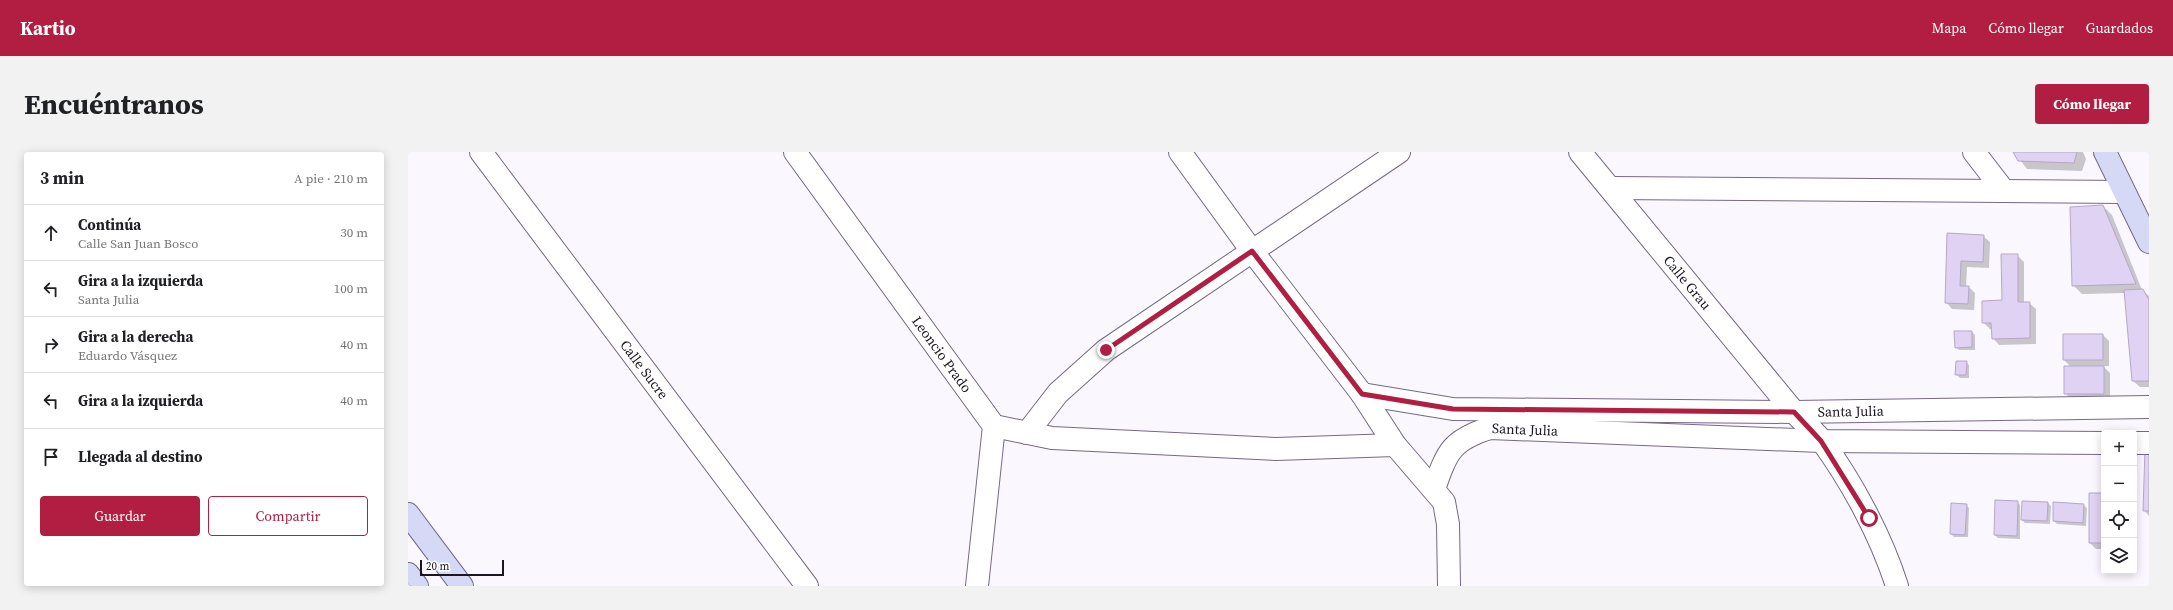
<!DOCTYPE html>
<html lang="es">
<head>
<meta charset="utf-8">
<style>
  :root { --surface:#fff; --page:#f2f2f2; --text:#202124; --muted:#757577; --line:#e0e0e0; --accent:#b11e41 }
  body { margin:0; font-family:"Source Serif 4",serif; background:var(--page); color:var(--text) }
  .controls { position:absolute; right:12px; bottom:12px; display:grid; overflow:hidden; border-radius:4px; box-shadow:0 2px 10px #0003 }
  .controls button { width:36px; height:36px; display:grid; place-items:center; padding:0; border:0; border-bottom:1px solid var(--line); background:var(--surface); color:var(--text); font:20px sans-serif }
  .scale { position:absolute; left:12px; bottom:10px; width:84px; box-sizing:border-box; padding-left:4px; border:2px solid #1c1622; border-top:0; font-size:11px; line-height:14px; white-space:nowrap; color:#1c1622; -webkit-text-stroke:3px #fff; paint-order:stroke }
  .stop { position:absolute; width:12px; height:12px; margin:-9px; border:3px solid #b11e41; border-radius:50%; background:#fff }
  .stop.end { background:#b11e41; border-color:#fff; box-shadow:0 1px 4px #0008 }
  .list { margin:0; padding:0; list-style:none }
  h2 { display:flex; justify-content:space-between; align-items:center; height:52px; margin:0; padding:0 16px; font-size:17px }
  h2 small { font-size:13px; font-weight:400; color:var(--muted) }
  .list li { display:grid; grid-template-columns:26px 1fr auto; gap:12px; align-items:center; box-sizing:border-box; height:56px; padding:0 16px; border-top:1px solid var(--line) }
  .list b { display:block; font-size:15px; white-space:nowrap }
  .list p { margin:0; font-size:13px; white-space:nowrap; color:var(--muted) }
  .list em { font-size:13px; font-style:normal; color:var(--muted) }
  .actions { display:flex; gap:8px; padding:12px 16px }
  .actions a { flex:1; padding:9px 0; border:1px solid var(--accent); border-radius:4px; text-align:center; font-size:14px; color:var(--accent) }
  .actions .main { background:var(--accent); color:#fff }
  .icon { flex:none; width:22px; height:22px; fill:none; stroke:currentColor; stroke-width:2; stroke-linecap:round; stroke-linejoin:round }
  .map { position:relative; flex:none; width:1741px; height:434px; overflow:hidden; border-radius:4px }
  header { display:flex; align-items:center; gap:24px; box-sizing:border-box; height:56px; padding:0 20px; background:var(--accent); color:#fff }
  header strong { font-size:19px }
  nav { display:flex; gap:22px; margin-inline-start:auto; font-size:14px }
  .intro { display:flex; align-items:center; justify-content:space-between; box-sizing:border-box; height:96px; padding:0 24px }
  h1 { margin:0; font-size:28px }
  .button { padding:10px 18px; border-radius:4px; background:var(--accent); color:#fff; font-size:14px; font-weight:700 }
  main { display:flex; gap:24px; padding:0 24px }
  aside { flex:1; background:var(--surface); border-radius:4px; box-shadow:0 2px 10px #0003 }
  .map>svg:first-child { display:block }
  .shadow { fill:#0003 }
  .building { fill:#dfd2f2; stroke:#b5a7c8 }
  .lines { fill:none; stroke-linecap:round; stroke-linejoin:round }
  .street-casing { stroke:#766887; stroke-width:24 }
  .secondary-casing { stroke:#766887; stroke-width:24 }
  .street { stroke:#fff; stroke-width:22 }
  .secondary { stroke:#d5d9f6; stroke-width:22 }
  .route { stroke:#b11e41; stroke-width:5 }
  .labels { text-anchor:middle; stroke-width:3.5; stroke-linejoin:round; paint-order:stroke }
  .street-label { font-size:14px; fill:#1c1622; stroke:#fff }
</style>
</head>
<body>
<header>
<strong>Kartio</strong>
<nav><a>Mapa</a><a>Cómo llegar</a><a>Guardados</a></nav>
</header>
<div class="intro"><h1>Encuéntranos</h1><a class="button">Cómo llegar</a></div>
<main>
<aside>
<h2>3 min<small>A pie · 210 m</small></h2>
<ul class="list">
<li><svg class="icon" aria-label="ahead" viewBox="0 0 24 24"><path d="M12 20V5M6 11l6-6 6 6"/></svg><div><b>Continúa</b><p>Calle San Juan Bosco</p></div><em>30 m</em></li>
<li><svg class="icon" aria-label="left" viewBox="0 0 24 24"><path d="M17 20v-9H6M10 6l-5 5 5 5"/></svg><div><b>Gira a la izquierda</b><p>Santa Julia</p></div><em>100 m</em></li>
<li><svg class="icon" aria-label="right" viewBox="0 0 24 24"><path d="M7 20v-9h11M14 6l5 5-5 5"/></svg><div><b>Gira a la derecha</b><p>Eduardo Vásquez</p></div><em>40 m</em></li>
<li><svg class="icon" aria-label="left" viewBox="0 0 24 24"><path d="M17 20v-9H6M10 6l-5 5 5 5"/></svg><div><b>Gira a la izquierda</b></div><em>40 m</em></li>
<li><svg class="icon" aria-label="arrive" viewBox="0 0 24 24"><path d="M6 21V4h12l-3 4 3 4H6"/></svg><div><b>Llegada al destino</b></div></li>
</ul>
<div class="actions"><a class="main">Guardar</a><a>Compartir</a></div>
</aside>
<div class="map">
<svg width="1741" height="434" viewBox="0 0 1741 434">
  <rect width="100%" height="100%" fill="#faf7fe"/>
  <path class="shadow" d="M1606,0H1675L1678,7L1674,19L1619,17Z
    M1695,54L1704,63L1734,138L1741,144V235H1732L1725,229L1717,141L1674,142L1665,133Z
    M1540,82L1575,84L1582,90L1581,116L1559,115L1558,135H1561L1567,141L1566,158L1544,157L1538,150Z
    M1609,103L1616,110V151H1621L1628,157V192L1591,193L1585,186V177H1582L1575,170L1595,149Z
    M1564,180L1567,183V198H1551L1548,195Z
    M1695,183L1701,189V214H1695L1702,221V248H1664L1657,241L1663,215L1656,208Z
    M1558,210L1561,213V226H1552L1548,222Z
    M1741,298V364L1736,358Z
    M1696,342V397H1688L1682,391Z
    M1609,350L1612,353V387L1590,386L1587,383Z
    M1615,350L1640,351L1643,354L1642,372L1617,371L1614,368Z
    M1558,353L1561,356L1560,385H1546L1543,382Z
    M1675,353L1679,356L1678,374L1649,372L1646,369Z"/>
  <path class="building" d="M1605,0H1669L1666,11L1610,9Z
    M1695,53L1728,132L1664,134L1662,55Z
    M1539,81L1576,83L1575,110L1553,109L1552,134H1561L1560,152L1537,151Z
    M1593,102H1610V150H1622V186L1584,187L1583,171H1574V149L1594,148Z
    M1735,137L1741,148V229H1724L1716,138Z
    M1546,179H1564V195L1547,196Z
    M1655,182H1695V208H1655Z
    M1548,209H1559L1558,223H1547Z
    M1656,214H1696V242H1656Z
    M1737,297H1741V359H1735Z
    M1681,341H1696V391H1681Z
    M1587,348L1610,349L1609,384L1586,383Z
    M1614,349L1640,350L1639,369L1613,368Z
    M1645,350L1676,352L1675,371L1645,369Z
    M1543,351L1559,352L1557,383L1542,382Z"/>
  <g class="lines">
    <defs>
      <g id="street">
        <path id="s1" d="M73,0L399,434"/>
        <path id="s2" d="M387,0L586,274L569,434"/>
        <path d="M772,0L844,99L954,242L987,293L1036,350L1040,372L1041,434"/>
        <path id="s3" d="M1172,0L1386,260C1395,270 1406,279 1414,289C1445,332 1473,384 1489,434"/>
        <path d="M1566,0L1596,39"/>
        <path d="M1204,36L1716,40"/>
        <path id="s4" d="M954,242L1045,257L1386,260L1741,255"/>
        <path d="M586,274L644,286L868,297L987,293"/>
        <path d="M619,281L650,241L698,198L991,0"/>
        <path d="M1726,291H1741"/>
        <path id="s5" d="M1026,337C1039,300 1043,288 1082,276L1413,289L1696,291"/>
      </g>
      <path id="secondary" d="M1697,0L1741,90
        M0,362L54,434
        M0,422L9,434"/>
    </defs>
    <use href="#street" class="street-casing"/>
    <use href="#secondary" class="secondary-casing"/>
    <use href="#street" class="street"/>
    <use href="#secondary" class="secondary"/>
  </g>
  <g class="lines">
    <path class="route" d="M698,198L844,99L954,242L1045,257L1386,260L1413,289L1461,366"/>
  </g>
  <g class="labels">
    <g class="street-label">
      <text dy="5" stroke="none"><textPath href="#s3" startOffset="169">Calle Grau</textPath></text>
      <text dy="5" stroke="none"><textPath href="#s2" startOffset="250">Leoncio Prado</textPath></text>
      <text dy="5" stroke="none"><textPath href="#s1" startOffset="272">Calle Sucre</textPath></text>
      <text dy="5" stroke="none"><textPath href="#s4" startOffset="490">Santa Julia</textPath></text>
      <text dy="5" stroke="none"><textPath href="#s5" startOffset="123">Santa Julia</textPath></text>
    </g>
  </g>
</svg>
<div class="controls">
<button>+</button>
<button>−</button>
<button><svg class="icon" aria-label="locate" viewBox="0 0 24 24"><circle cx="12" cy="12" r="6"/><path d="M12 2v4M12 18v4M2 12h4M18 12h4"/></svg></button>
<button><svg class="icon" aria-label="layers" viewBox="0 0 24 24"><path d="M12 4l9 5-9 5-9-5zM3 14l9 5 9-5"/></svg></button>
</div>
<div class="scale">20 m</div>
<div class="stop" style="left:1461px;top:366px"></div>
<div class="stop end" style="left:698px;top:198px"></div>
</div>
</main>
</body>
</html>
